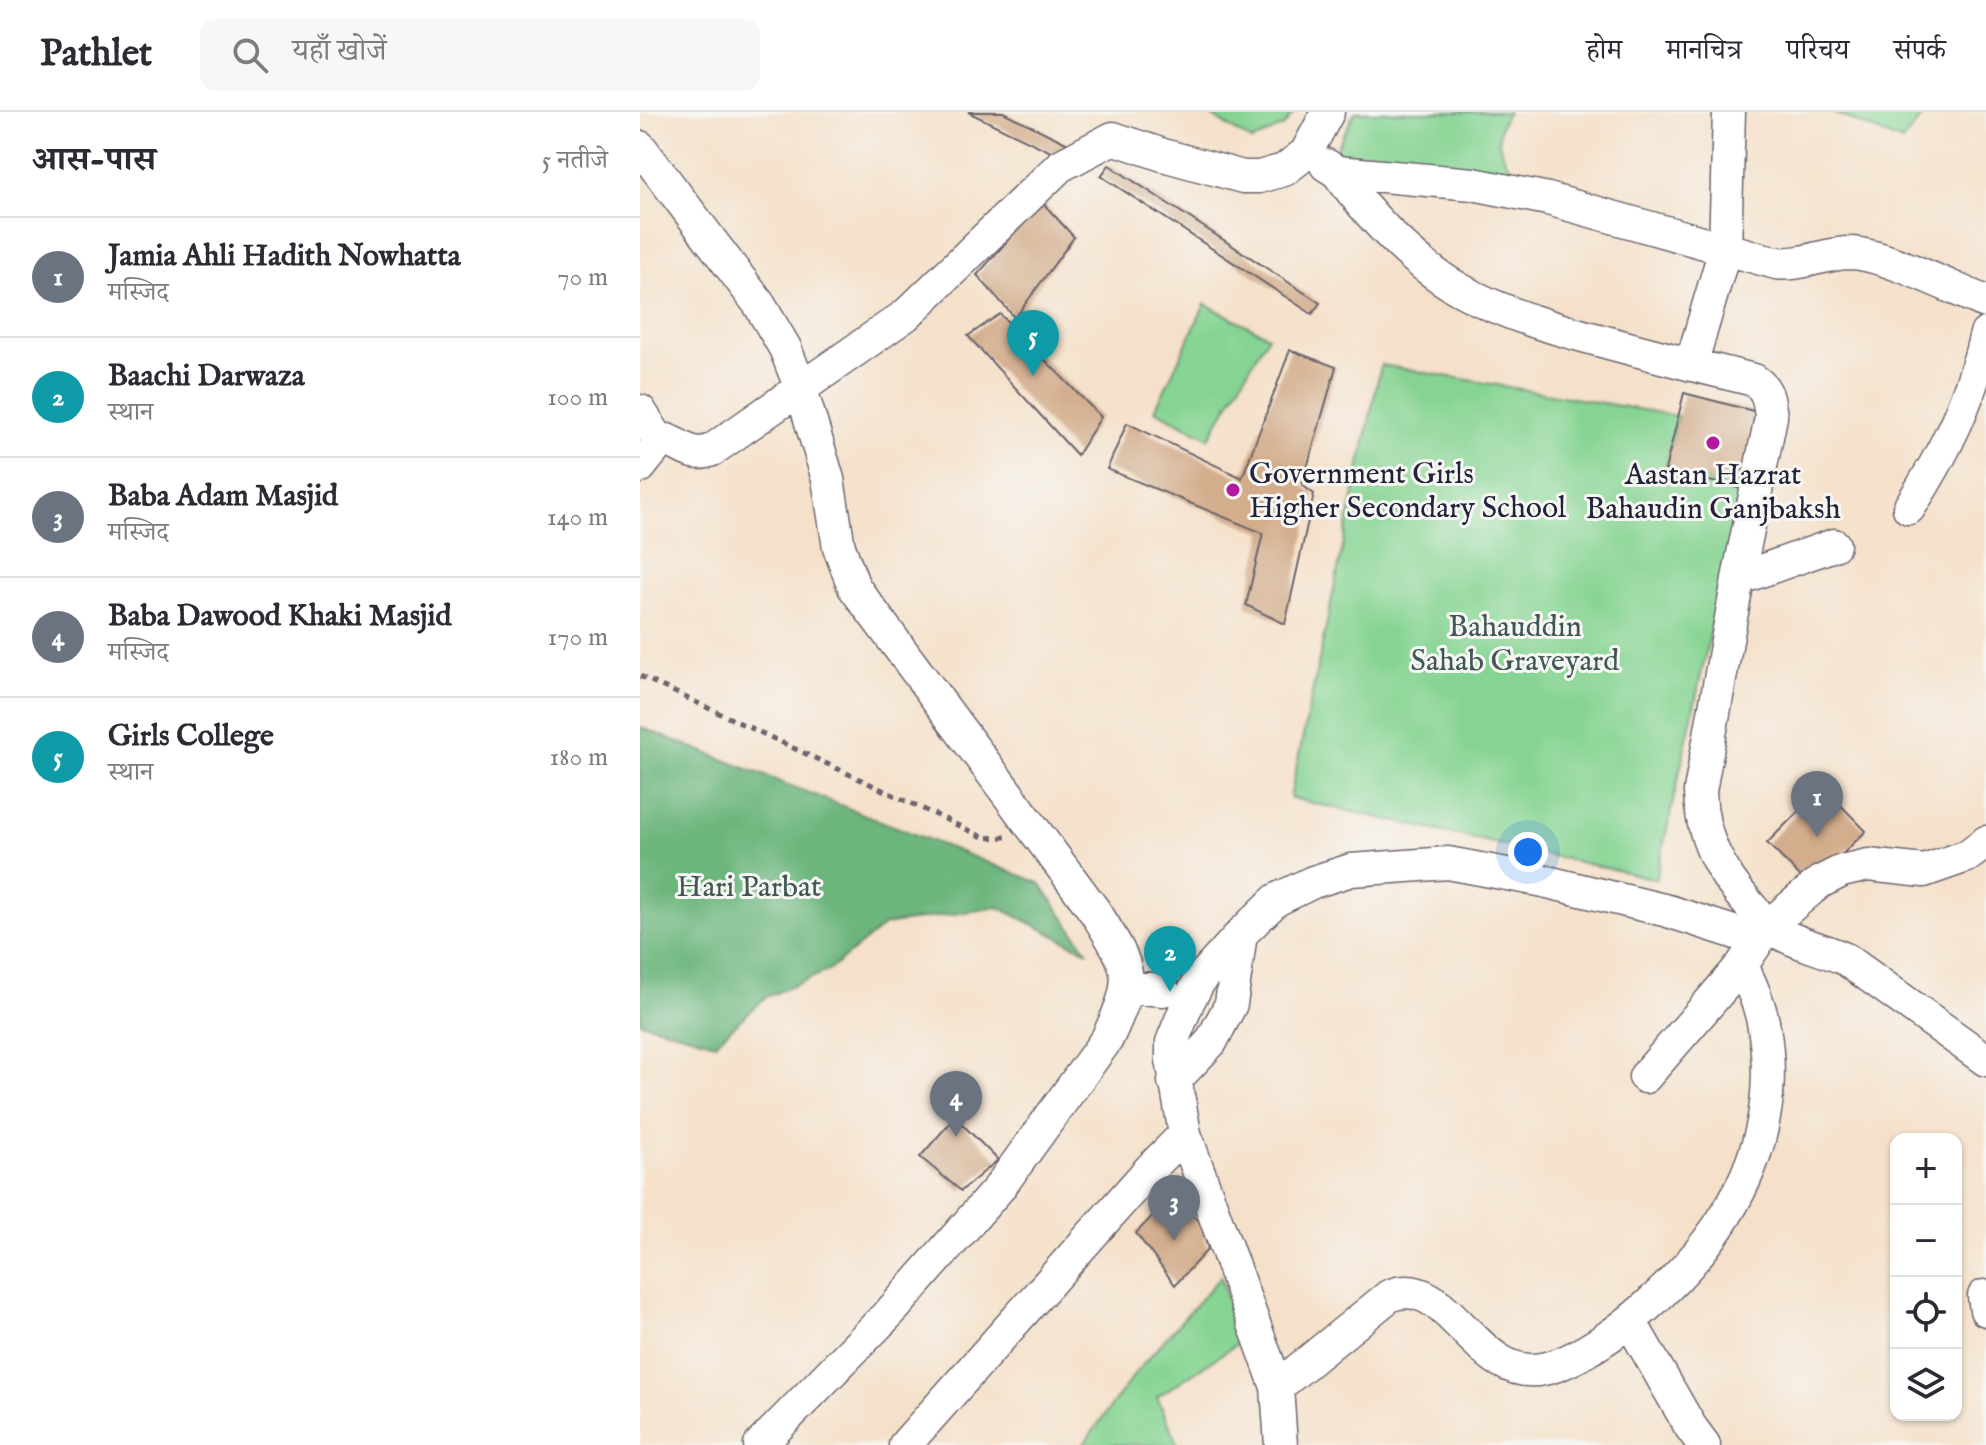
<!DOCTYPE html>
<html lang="hi">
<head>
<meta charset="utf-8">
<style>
  :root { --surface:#fff; --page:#f7f7f7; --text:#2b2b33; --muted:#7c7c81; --line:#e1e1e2; --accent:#b5179e }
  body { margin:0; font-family:"IM FELL English","Noto Serif Devanagari",serif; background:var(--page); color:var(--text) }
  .controls { position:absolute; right:24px; bottom:24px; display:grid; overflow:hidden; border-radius:16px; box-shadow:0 2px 6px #0004 }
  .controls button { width:72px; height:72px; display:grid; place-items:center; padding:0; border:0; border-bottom:2px solid var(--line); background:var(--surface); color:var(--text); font:40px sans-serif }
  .you { position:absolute; left:888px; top:740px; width:28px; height:28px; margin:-20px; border:6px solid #fff; border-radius:50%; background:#1a73e8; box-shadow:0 0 0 12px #1a73e833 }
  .badge { display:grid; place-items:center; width:52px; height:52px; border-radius:50%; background:var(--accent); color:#fff; font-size:26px; font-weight:700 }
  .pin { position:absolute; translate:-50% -66px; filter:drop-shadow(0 2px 4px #0008) }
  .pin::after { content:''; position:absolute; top:42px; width:28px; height:24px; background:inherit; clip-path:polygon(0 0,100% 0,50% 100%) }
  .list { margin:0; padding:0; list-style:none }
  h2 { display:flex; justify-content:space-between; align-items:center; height:104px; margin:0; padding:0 32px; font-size:34px }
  h2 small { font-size:26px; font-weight:400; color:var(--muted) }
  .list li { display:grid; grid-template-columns:52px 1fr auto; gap:24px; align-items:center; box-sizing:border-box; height:120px; padding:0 32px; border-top:2px solid var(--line) }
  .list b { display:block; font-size:30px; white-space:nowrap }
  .list p { margin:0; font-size:26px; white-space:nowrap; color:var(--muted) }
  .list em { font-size:26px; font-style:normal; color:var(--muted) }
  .icon { flex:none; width:44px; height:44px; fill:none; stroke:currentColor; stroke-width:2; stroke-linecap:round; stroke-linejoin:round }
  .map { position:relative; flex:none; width:1346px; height:1333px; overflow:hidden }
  header { display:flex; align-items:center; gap:48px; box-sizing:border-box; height:112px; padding:0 40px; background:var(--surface); border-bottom:2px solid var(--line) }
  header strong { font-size:38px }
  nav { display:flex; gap:44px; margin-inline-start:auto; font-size:28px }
  .search { width:560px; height:72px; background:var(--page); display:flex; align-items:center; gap:20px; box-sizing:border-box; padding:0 28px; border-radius:16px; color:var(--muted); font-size:30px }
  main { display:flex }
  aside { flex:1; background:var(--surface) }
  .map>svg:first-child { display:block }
  .green { fill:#86d493; stroke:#547b67; stroke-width:2 }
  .forest { fill:#6cb67d; stroke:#476c5c; stroke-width:2 }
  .building { fill:#d3ad8c }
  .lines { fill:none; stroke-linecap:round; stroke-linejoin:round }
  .minor-casing { stroke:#6c656d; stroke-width:35 }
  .path { stroke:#6c656d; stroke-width:5; stroke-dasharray:6 6; stroke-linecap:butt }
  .minor { stroke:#fff; stroke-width:32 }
  .poi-dot { fill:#b5179e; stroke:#f6f6f2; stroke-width:3 }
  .labels { text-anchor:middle; stroke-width:6; stroke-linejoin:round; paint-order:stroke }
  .poi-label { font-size:30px; fill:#22223b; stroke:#f6f6f2; text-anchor:start }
  .park-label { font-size:30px; fill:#405755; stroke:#f6f6f2 }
</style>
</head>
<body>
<header>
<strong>Pathlet</strong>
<div class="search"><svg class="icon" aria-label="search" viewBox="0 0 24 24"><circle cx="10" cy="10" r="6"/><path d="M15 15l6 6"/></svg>यहाँ खोजें</div>
<nav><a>होम</a><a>मानचित्र</a><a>परिचय</a><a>संपर्क</a></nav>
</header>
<main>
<aside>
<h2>आस-पास<small>5 नतीजे</small></h2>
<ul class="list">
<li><span class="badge" style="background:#6b7280">1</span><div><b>Jamia Ahli Hadith Nowhatta</b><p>मस्जिद</p></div><em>70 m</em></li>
<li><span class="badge" style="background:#0f9aa8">2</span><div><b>Baachi Darwaza</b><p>स्थान</p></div><em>100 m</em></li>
<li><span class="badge" style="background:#6b7280">3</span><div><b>Baba Adam Masjid</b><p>मस्जिद</p></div><em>140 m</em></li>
<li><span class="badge" style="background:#6b7280">4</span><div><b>Baba Dawood Khaki Masjid</b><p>मस्जिद</p></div><em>170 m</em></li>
<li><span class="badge" style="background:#0f9aa8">5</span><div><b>Girls College</b><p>स्थान</p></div><em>180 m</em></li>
</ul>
</aside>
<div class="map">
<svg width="1346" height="1333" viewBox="0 0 1346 1333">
  <rect width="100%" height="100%" fill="#f6f6f2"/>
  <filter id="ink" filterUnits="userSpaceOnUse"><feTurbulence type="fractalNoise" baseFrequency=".0125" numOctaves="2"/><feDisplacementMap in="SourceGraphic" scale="16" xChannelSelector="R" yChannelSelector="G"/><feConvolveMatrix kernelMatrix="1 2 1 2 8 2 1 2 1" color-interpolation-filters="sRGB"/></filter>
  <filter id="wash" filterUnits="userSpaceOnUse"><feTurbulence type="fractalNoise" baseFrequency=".006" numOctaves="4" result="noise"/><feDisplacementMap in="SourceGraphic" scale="32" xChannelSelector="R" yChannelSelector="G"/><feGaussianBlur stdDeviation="1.8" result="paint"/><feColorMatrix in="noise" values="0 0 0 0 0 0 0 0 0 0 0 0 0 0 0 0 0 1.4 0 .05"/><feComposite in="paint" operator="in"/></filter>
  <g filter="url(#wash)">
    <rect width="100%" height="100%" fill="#f5e1ca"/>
    <path class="green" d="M565,0H654L644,14L612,29Z
      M715,0H868C851,24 860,44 877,65L694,41Z
      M1193,0H1285L1262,30Z
      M565,192L628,224L569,326L515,298Z
      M741,253L1038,304L1025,358L1102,377L1016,767L650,686Z
      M581,1164L598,1231L517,1285L538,1333H443L497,1259Z"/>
    <path class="forest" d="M0,615L400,771L448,840L358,795L245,813L188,859L126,885L75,931L0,910Z"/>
    <g id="blocks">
      <path class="building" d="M328,0H363L428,32L421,45Z
        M469,53L680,191L672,202L461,64Z
        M402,90L434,125L375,206L337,163Z
        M360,202L461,305L437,343L328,224Z
        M650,238L696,255L662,373L674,382L645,512L606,493L623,421L467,357L487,311L602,366Z
        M1044,281L1121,301L1102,377L1025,358Z
        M1183,675L1226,719L1170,774L1127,731Z
        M315,1005L358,1048L321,1079L280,1045Z
        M529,1087L560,1109L568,1137L535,1173L496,1121Z"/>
    </g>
  </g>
  <g filter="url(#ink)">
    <use href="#blocks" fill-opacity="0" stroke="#6c656d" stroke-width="2"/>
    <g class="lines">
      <defs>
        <path id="minor" d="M0,35L119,192L145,236L161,277L188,367L199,435L214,475L456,801C492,859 497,863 467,927L359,1076L255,1195L120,1333
          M686,53L697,60L833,72L908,87L1136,151C1163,154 1184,141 1210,141C1245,142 1311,176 1346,190
          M697,60C729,103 771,150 819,177C867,204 920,218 973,232C1020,245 1067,257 1114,268C1128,277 1129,288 1131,305L1098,467L1060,679C1061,726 1080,760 1111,795C1119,804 1127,814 1138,820C1159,833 1185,837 1207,848L1346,948
          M1051,253L1085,137L1089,0
          M0,299L20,330
          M0,355L20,330L27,328C44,335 53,346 72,338L266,203L420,54L473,26L523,43L603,65H619L644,58L666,41L688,0
          M1269,396C1306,339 1330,288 1346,222
          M1098,467L1194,433
          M487,875L523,878
          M1005,965L1102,853L1128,814L1180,770L1202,759L1228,753L1284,759L1327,744L1346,730
          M534,969L571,930L591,892L601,822
          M1344,1184L1346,1198
          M990,1209L1050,1314L1064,1333
          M637,1275L749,1184C809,1158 835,1271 903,1257C935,1251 982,1217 1006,1195C1090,1121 1145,1026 1123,910C1119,890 1110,871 1102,853
          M265,1333L510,1057L545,1022
          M641,1333L637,1275L545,1022L532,948V930L549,888L561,866L601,822L636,788L673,770L711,758L808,751L899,768L1028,799L1118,828"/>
      </defs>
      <use href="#minor" class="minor-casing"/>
      <path class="path" d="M0,564L345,726L367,725"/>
      <use href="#minor" class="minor"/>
    </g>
  </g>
  <g class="poi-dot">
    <circle cx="1073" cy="331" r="8"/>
    <circle cx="593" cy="378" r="8"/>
  </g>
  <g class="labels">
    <g class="poi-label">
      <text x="609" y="371">Government Girls<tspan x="609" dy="34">Higher Secondary School</tspan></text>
      <text x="1073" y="372" text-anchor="middle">Aastan Hazrat<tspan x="1073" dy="34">Bahaudin Ganjbaksh</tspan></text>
    </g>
    <g class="park-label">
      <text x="875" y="524">Bahauddin<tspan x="875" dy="34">Sahab Graveyard</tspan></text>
      <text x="109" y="784">Hari Parbat</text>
    </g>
  </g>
</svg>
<div class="controls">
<button>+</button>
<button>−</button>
<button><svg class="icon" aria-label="locate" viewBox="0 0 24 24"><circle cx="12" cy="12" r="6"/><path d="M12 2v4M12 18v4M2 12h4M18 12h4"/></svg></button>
<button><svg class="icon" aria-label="layers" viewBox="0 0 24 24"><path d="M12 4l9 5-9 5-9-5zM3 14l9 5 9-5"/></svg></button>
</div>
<div class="you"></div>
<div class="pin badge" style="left:1177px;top:725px;background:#6b7280">1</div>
<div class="pin badge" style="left:530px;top:880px;background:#0f9aa8">2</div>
<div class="pin badge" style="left:534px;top:1129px;background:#6b7280">3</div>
<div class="pin badge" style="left:316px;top:1025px;background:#6b7280">4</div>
<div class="pin badge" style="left:393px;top:264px;background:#0f9aa8">5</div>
</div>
</main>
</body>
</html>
